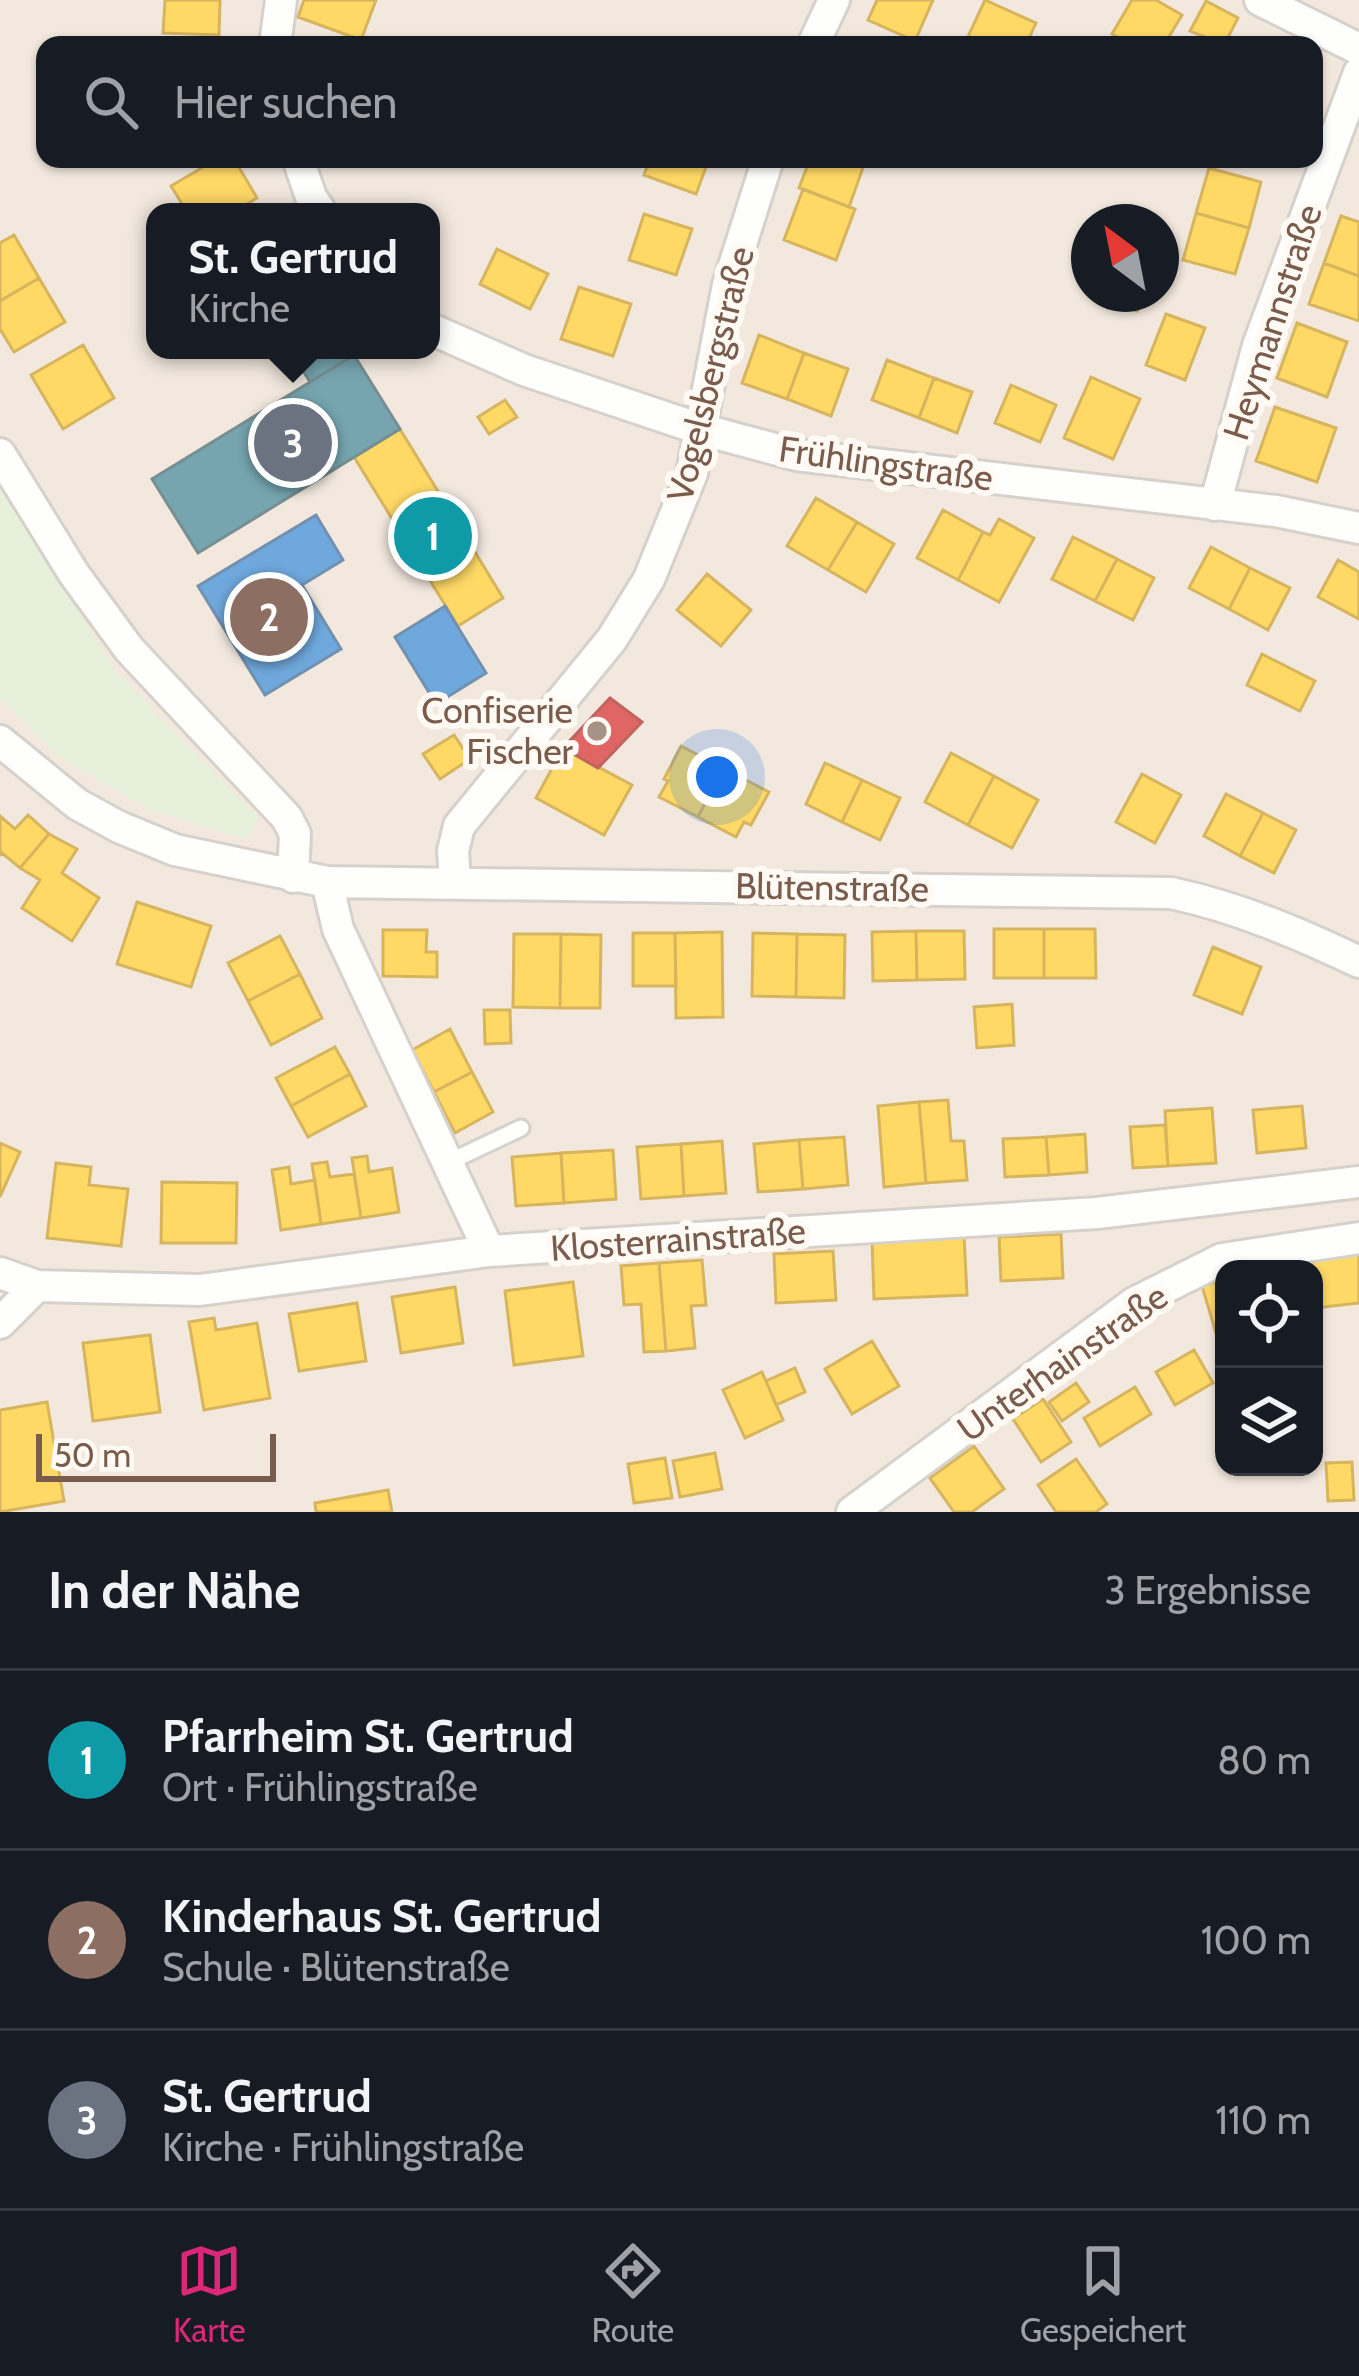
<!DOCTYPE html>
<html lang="de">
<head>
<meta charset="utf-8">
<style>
  :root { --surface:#171b24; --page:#20242c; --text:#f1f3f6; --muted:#9ea1a6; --line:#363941; --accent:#db2777 }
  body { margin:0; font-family:Cabin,sans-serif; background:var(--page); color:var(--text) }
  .controls { position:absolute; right:36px; bottom:36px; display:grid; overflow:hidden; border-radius:24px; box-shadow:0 3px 9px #0004 }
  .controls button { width:108px; height:108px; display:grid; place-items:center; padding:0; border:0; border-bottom:3px solid var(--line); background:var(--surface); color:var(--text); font:60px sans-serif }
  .compass { position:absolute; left:1071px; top:204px; width:108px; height:108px; border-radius:50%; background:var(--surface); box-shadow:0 3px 9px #0004; rotate:328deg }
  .scale { position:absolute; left:36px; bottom:30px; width:240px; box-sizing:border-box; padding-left:12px; border:6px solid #7a5c4d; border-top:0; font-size:33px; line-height:42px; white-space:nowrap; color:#7a5c4d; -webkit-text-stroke:9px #fffaf3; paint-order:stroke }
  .you { position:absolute; left:717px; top:777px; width:42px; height:42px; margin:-30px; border:9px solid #fff; border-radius:50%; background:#1a73e8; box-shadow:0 0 0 18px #1a73e833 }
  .badge { display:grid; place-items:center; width:78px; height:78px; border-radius:50%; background:var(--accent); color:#fff; font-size:39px; font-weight:700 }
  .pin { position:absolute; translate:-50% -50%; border:6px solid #fff; box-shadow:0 3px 12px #0006 }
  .popup { position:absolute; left:146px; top:203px; width:294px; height:156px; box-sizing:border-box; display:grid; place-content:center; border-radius:24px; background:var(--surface); filter:drop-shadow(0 3px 9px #0005); font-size:39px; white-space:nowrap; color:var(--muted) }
  .popup b { font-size:45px; color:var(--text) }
  .popup::after { content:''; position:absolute; left:50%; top:100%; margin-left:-24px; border:24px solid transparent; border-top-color:var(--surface) }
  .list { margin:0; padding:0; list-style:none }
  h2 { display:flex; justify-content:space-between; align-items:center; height:156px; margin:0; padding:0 48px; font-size:51px }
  h2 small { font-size:39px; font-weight:400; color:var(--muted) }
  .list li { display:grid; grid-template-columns:78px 1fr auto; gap:36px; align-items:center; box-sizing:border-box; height:180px; padding:0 48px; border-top:3px solid var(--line) }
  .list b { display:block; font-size:45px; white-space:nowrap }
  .list p { margin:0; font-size:39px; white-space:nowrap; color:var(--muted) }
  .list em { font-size:39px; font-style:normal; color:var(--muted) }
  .icon { flex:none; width:66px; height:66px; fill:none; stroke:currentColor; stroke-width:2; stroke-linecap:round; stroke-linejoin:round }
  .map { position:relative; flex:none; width:1359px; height:1512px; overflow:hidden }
  .search { position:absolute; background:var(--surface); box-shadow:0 3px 9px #0004; left:36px; right:36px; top:36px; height:132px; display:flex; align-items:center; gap:30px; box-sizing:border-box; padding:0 42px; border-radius:24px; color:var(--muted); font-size:45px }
  .sheet { height:696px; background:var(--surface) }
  nav { display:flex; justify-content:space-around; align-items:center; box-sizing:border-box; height:168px; border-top:3px solid var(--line); background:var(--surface); font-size:33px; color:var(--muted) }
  nav a { display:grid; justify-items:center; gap:6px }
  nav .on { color:var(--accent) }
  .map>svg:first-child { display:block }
  .residential { fill:#f2e8de; fill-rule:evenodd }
  .green { fill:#e7f0db }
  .homes { fill:#ffd966; stroke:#d7b45e; stroke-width:3 }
  .shops { fill:#e06666; stroke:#c1635e; stroke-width:3 }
  .schools { fill:#6fa8dc; stroke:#7291b1; stroke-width:3 }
  .public { fill:#76a5af; stroke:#778f92; stroke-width:3 }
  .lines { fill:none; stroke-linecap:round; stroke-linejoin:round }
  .service-casing { stroke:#d7d1cb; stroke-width:21 }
  .minor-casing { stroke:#d7d1cb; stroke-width:36 }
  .service { stroke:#fefefd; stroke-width:15 }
  .minor { stroke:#fefefd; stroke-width:30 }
  .poi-dot { fill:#a69286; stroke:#fffaf3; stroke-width:4.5 }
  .labels { text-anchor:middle; stroke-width:12; stroke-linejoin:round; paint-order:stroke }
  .street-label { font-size:36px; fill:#7a5c4d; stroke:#fffaf3 }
  .poi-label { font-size:36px; fill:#7a5c4d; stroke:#fffaf3; text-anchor:end }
</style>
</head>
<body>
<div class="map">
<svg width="1359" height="1512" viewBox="0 0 1359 1512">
  <rect width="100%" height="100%" fill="#f9f5f0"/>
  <path class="residential" d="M0,0H1359V1512H0ZM45,45H1314V159H45ZM155,212H431V350H155ZM1089,222H1161V294H1089ZM1224,1269H1314V1467H1224Z"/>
  <path class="green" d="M0,479L115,672L260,818L245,839L150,810L58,756L0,698Z"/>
  <path class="homes" d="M165,0H220L219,35L163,33Z
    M304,0H376L361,40L298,17Z
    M877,0H933L915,41L868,20Z
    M985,0L1036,23L1026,45H964Z
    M1132,0H1156L1182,15L1164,45H1132L1112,34Z
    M1206,1L1238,18L1224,45L1190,31Z
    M217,159H234L257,198L234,212H187L171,186Z
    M650,159H709L696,194L644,175Z
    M810,159H866L849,207L799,188Z
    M1209,168L1261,182L1249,228L1196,213Z
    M803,189L855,209L836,260L784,240Z
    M1196,213L1249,228L1235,274L1183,260Z
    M644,214L692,229L676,275L629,260Z
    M1341,216L1359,222V276L1324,263Z
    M14,235L39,278L0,301V243Z
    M497,249L548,274L530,309L480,284Z
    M1324,263L1359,276V321L1309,304Z
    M39,278L65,322L14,352L0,329V301Z
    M579,287L631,304L613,356L561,339Z
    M1098,294H1144L1137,311Z
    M1166,314L1205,328L1185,380L1146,365Z
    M1297,323L1347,342L1327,397L1277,378Z
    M759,335L804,353L787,399L742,383Z
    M83,345L114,398L63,429L31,375Z
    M804,353L848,369L831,416L787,399Z
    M887,360L934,378L919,418L872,400Z
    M1091,377L1140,399L1113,459L1064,438Z
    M934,378L972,392L957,433L919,418Z
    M1011,385L1056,405L1040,442L995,423Z
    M505,400L517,417L489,434L478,417Z
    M1275,407L1336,428L1317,482L1256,461Z
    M400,429L503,598L458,626L354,457Z
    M816,498L857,522L828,570L787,546Z
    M943,510L983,532L958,580L917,558Z
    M999,519L1034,538L999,602L958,580L983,532L990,535Z
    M857,522L894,544L866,592L828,570Z
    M1073,537L1117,559L1095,601L1052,579Z
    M1211,547L1250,568L1229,609L1189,588Z
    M1117,559L1154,578L1133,620L1095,601Z
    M1338,560L1359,572V619L1318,597Z
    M1250,568L1290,588L1268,630L1229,609Z
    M707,574L751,610L721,646L677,610Z
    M1262,654L1315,681L1300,711L1247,685Z
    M454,735L470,759L440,779L423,754Z
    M681,746L723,768L698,817L659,797L668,781L664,779Z
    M563,748L632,785L604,835L536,798Z
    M951,753L994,776L968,825L925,802Z
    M825,763L862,780L842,822L806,804Z
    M723,768L769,792L751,825L744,822L736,837L698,817Z
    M1142,774L1181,795L1155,843L1116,822Z
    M994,776L1038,800L1012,848L968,825Z
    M862,780L900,798L880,840L842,822Z
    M1226,794L1263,813L1240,856L1204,836Z
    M1263,813L1296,830L1274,873L1240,856Z
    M28,815L49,834L20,868L2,853L0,855V816L15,829Z
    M49,834L77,849L62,873L99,898L72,941L22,908L40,880L20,868Z
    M137,902L211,926L191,987L117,964Z
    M994,929H1044V978H994Z
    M1044,929H1095L1096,978H1044Z
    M383,930H427L426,952H437V977L383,976Z
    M916,931L917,980L873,981L872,932Z
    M916,931H964L965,979L917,980Z
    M722,932L723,1017L676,1018L675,933Z
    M633,933H675L676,986H633Z
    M753,933L797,934L796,997L752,996Z
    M514,934H561L560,1008L513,1007Z
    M561,934L601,935L600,1008H560Z
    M797,934L845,935L844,998L796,997Z
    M280,936L300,974L248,1001L228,963Z
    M1213,947L1261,967L1242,1014L1194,995Z
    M300,974L322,1018L271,1045L248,1001Z
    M1012,1004L1014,1045L977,1048L974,1007Z
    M484,1010H510L511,1043L485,1044Z
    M450,1029L472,1072L434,1092L412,1050Z
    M335,1047L350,1074L291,1106L276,1078Z
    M472,1072L493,1112L455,1133L434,1092Z
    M350,1074L366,1106L308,1137L291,1106Z
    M948,1100L951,1141H964L967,1180L926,1183L919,1102Z
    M919,1102L926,1183L884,1187L878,1106Z
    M1302,1106L1306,1148L1257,1153L1253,1110Z
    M1212,1108L1216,1163L1168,1166L1165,1111Z
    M1165,1125L1168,1166L1133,1168L1130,1127Z
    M1085,1134L1087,1172L1049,1175L1046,1137Z
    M844,1137L848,1185L803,1189L799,1140Z
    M1046,1137L1049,1175L1005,1177L1003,1139Z
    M799,1140L803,1189L758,1192L754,1144Z
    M722,1141L726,1193L684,1196L681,1144Z
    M0,1143L20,1152L0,1197Z
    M681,1144L684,1196L641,1199L637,1147Z
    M613,1150L616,1199L564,1203L561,1153Z
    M561,1153L564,1203L516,1206L512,1157Z
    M367,1156L369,1172L392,1168L399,1212L361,1218L352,1158Z
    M327,1162L330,1177L354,1174L361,1218L321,1224L312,1164Z
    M56,1163L91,1167L89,1185L128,1189L121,1246L47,1238Z
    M289,1167L291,1184L315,1180L321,1224L281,1230L272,1170Z
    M162,1182L237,1183L236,1243H161Z
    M1061,1234L1063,1278L1001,1281L999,1237Z
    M964,1236L967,1295L874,1299L872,1241Z
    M833,1251L836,1300L776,1303L774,1254Z
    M1359,1251V1303L1314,1308V1269H1276L1275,1260Z
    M702,1260L706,1305L691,1306L695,1348L666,1351L659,1263Z
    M659,1263L666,1351L644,1352L641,1304L624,1305L621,1266Z
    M1224,1279V1349L1221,1350L1202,1286Z
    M573,1282L583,1356L514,1365L505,1291Z
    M455,1287L463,1343L401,1353L392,1297Z
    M357,1303L366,1361L299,1371L289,1314Z
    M214,1318L216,1330L257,1323L270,1398L204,1410L189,1322Z
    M150,1335L160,1412L93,1421L83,1343Z
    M872,1341L899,1386L852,1414L825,1369Z
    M1194,1350L1213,1383L1175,1405L1156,1372Z
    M795,1368L805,1392L776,1405L766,1381Z
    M762,1372L783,1420L745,1438L723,1390Z
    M1076,1383L1089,1402L1062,1421L1049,1402Z
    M1135,1387L1151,1414L1100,1446L1084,1418Z
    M1043,1399L1071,1442L1041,1462L1013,1419Z
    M47,1402L64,1501L0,1512V1410Z
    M974,1446L1004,1489L972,1512H954L930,1478Z
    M715,1453L722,1489L680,1497L673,1461Z
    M665,1458L672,1498L634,1503L628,1464Z
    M1076,1459L1107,1504L1096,1512H1056L1038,1485Z
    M1352,1462L1354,1500L1328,1501L1326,1463Z
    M388,1490L392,1512H316L315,1503Z"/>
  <path class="shops" d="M610,698L642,722L598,768L563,748Z"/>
  <path class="schools" d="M316,515L343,560L302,585L341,649L265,695L198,586Z
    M445,606L486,673L436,704L395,637Z"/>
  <path class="public" d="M290,350H351L354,355L310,382Z
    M354,355L400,429L198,553L152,479Z"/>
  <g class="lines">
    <defs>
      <path id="service" d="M447,1163L521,1128"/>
      <path id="minor" d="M1260,0L1359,49
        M275,45L281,0
        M813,45L834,0
        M298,159L311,197L321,212
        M431,329L524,370L700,429L797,455L1276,511L1359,528
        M0,454L74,574L129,649L287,818L295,834L293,877
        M1215,505L1258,346L1359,73
        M0,741L77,804L119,827L175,850L327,882L1171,893C1237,907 1298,933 1359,962
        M455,881L453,851L459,826L612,639L649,579L692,473L728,285L768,159
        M327,882L338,929L489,1251
        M0,1273L37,1286L200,1290L489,1251L1097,1213L1359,1182
        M0,1323L37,1286
        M852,1512L1134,1303L1222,1259L1359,1238"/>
    </defs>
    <use href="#service" class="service-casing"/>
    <use href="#minor" class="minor-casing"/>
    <use href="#service" class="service"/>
    <use href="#minor" class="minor"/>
  </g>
  <circle class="poi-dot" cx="597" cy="731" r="12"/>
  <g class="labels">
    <g class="street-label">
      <text transform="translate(1272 322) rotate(-72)" y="13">Heymannstraße</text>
      <text transform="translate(710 374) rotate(-76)" y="13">Vogelsbergstraße</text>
      <text transform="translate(886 463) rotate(8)" y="13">Frühlingstraße</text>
      <text transform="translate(832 887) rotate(1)" y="13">Blütenstraße</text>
      <text transform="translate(678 1239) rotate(-4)" y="13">Klosterrainstraße</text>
      <text transform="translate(1062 1362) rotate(-35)" y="13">Unterhainstraße</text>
    </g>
    <g class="poi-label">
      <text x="573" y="723">Confiserie<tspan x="573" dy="41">Fischer</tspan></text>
    </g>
  </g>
</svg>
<div class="controls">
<button><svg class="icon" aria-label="locate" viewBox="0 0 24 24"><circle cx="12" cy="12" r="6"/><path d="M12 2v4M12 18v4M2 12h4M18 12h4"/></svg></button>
<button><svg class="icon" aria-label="layers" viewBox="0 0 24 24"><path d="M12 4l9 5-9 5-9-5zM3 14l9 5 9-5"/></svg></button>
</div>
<svg class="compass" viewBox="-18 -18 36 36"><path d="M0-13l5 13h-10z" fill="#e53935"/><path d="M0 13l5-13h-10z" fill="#9ea1a6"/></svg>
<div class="scale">50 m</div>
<div class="you"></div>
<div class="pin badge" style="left:433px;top:536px;background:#0f9aa8">1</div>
<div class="pin badge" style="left:269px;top:617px;background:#8d6e63">2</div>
<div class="pin badge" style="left:293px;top:443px;background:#6b7280">3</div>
<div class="popup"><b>St. Gertrud</b>Kirche</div>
<div class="search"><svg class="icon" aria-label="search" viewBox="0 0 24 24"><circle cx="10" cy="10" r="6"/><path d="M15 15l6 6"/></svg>Hier suchen</div>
</div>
<section class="sheet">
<h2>In der Nähe<small>3 Ergebnisse</small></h2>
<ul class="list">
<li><span class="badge" style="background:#0f9aa8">1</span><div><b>Pfarrheim St. Gertrud</b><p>Ort · Frühlingstraße</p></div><em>80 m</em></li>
<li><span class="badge" style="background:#8d6e63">2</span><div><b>Kinderhaus St. Gertrud</b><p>Schule · Blütenstraße</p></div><em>100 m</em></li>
<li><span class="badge" style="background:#6b7280">3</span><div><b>St. Gertrud</b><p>Kirche · Frühlingstraße</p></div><em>110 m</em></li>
</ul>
</section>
<nav>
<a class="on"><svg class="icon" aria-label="map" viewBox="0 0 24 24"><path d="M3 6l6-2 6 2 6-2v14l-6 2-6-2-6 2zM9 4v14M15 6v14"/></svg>Karte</a>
<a><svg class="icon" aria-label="directions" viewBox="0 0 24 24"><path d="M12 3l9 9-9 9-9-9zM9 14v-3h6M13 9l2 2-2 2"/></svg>Route</a>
<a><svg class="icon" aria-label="saved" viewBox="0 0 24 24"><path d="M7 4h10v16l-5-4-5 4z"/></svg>Gespeichert</a>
</nav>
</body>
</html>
